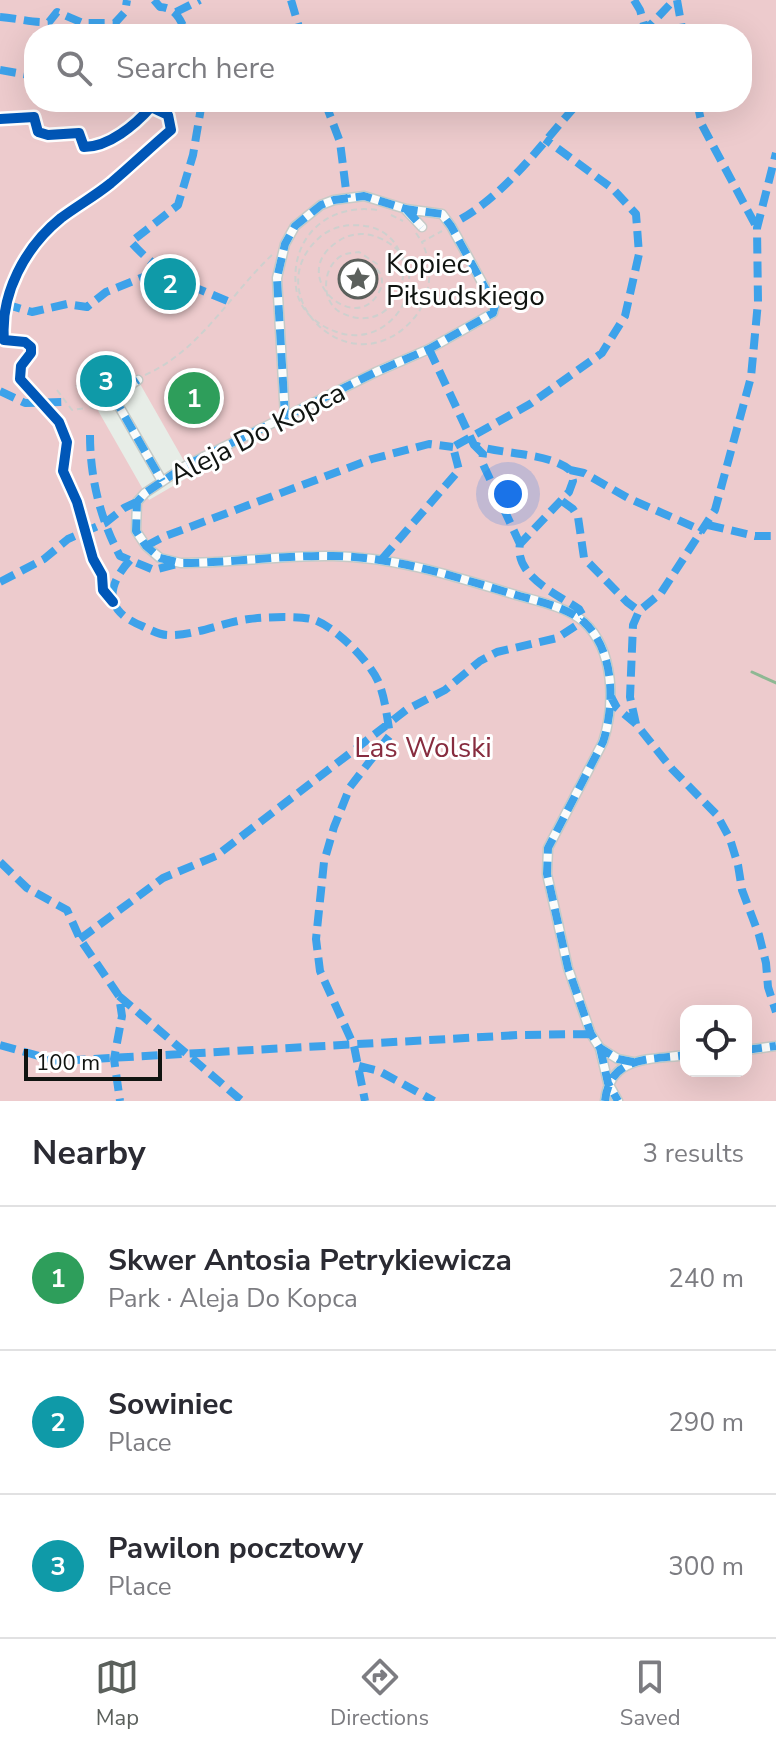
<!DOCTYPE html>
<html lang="en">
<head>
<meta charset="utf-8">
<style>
  :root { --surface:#fff; --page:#f2f2f3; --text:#2b2b33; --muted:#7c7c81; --line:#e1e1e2; --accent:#5b605c }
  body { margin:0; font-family:"Nunito Sans",sans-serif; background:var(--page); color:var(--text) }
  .controls { position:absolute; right:24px; bottom:24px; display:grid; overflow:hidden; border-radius:16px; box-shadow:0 8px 32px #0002 }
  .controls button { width:72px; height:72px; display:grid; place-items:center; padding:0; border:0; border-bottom:2px solid var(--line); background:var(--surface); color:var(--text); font:40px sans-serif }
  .scale { position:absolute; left:24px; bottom:20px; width:138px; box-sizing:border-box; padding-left:8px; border:4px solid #101411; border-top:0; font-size:22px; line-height:28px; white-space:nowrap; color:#101411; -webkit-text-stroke:6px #fff; paint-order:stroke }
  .you { position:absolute; left:508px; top:494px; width:28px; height:28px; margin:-20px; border:6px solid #fff; border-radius:50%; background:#1a73e8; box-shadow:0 0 0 12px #1a73e833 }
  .badge { display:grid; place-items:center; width:52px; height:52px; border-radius:50%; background:var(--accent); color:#fff; font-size:26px; font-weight:700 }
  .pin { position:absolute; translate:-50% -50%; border:4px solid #fff; box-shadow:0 2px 8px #0006 }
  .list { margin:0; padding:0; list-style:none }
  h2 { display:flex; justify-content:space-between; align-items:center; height:104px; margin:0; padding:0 32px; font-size:34px }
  h2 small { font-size:26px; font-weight:400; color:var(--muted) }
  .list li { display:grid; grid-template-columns:52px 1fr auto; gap:24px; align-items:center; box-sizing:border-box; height:144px; padding:0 32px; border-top:2px solid var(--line) }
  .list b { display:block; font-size:30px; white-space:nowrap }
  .list p { margin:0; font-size:26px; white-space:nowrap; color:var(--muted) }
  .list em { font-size:26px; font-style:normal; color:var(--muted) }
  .icon { flex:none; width:44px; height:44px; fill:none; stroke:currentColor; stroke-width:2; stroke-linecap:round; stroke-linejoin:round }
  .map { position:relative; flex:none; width:776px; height:1101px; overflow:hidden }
  .search { position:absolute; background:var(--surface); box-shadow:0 8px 32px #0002; left:24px; right:24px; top:24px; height:88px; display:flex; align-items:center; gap:20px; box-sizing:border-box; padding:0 28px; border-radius:32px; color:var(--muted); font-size:30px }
  .sheet { height:536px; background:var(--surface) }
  nav { display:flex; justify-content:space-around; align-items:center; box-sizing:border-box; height:112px; border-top:2px solid var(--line); background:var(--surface); font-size:22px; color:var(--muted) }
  nav a { display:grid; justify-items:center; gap:4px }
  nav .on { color:var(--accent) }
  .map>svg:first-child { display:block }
  .green { fill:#edcbcd; fill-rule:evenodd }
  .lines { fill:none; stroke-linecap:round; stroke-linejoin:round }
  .stream { stroke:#8eb893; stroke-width:3 }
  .building { fill:#cfd4d0; stroke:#aeb3ae; stroke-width:2 }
  .street-casing { stroke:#c6cac6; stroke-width:11 }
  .path { stroke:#ced0ce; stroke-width:2; stroke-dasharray:6 4; stroke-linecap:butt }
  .street { stroke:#fbfcfb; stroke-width:8 }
  .quiet { stroke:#3da2ea; stroke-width:8; stroke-dasharray:16 8; stroke-linecap:butt }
  .cycleway-casing { stroke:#fff; stroke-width:15 }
  .cycleway { stroke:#0057b8; stroke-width:10 }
  .labels { text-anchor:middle; stroke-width:6; stroke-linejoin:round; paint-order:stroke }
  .poi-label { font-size:28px; fill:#101411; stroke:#fff; text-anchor:start }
  .street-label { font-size:28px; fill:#101411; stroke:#fff }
  .park-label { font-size:28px; fill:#872c3f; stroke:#fff }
</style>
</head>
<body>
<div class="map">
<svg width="776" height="1101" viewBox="0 0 776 1101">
  <rect width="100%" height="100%" fill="#e7ede7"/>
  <path class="green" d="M0,0H776V1101H0ZM34,34H742V102H34ZM135,375L192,475L149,500L92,400ZM686,1011H746V1071H686Z"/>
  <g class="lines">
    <path class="stream" d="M752,672L776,683"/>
  </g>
  <path class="building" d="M120,369L123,375L84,398L77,386L85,382L88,387Z"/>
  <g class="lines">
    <defs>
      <path id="street" d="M406,210L422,227
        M113,396L162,481
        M94,404L113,396L138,380
        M285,417L277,278L285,244L295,226L321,205L334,200L364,196L406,209L442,214L451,226L495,306L493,313L429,349L376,372L187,465L145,493L137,502L136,531L146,546L160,558L181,563C231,563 282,555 333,556C396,557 456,577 516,595C537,601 567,607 584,622C615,651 615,705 603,742L548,848L547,874L568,968L591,1034L600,1048L618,1059L633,1062
        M600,1049L608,1083L618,1101
        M746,1050L776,1046
        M605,1101C610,1055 650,1060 686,1055"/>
    </defs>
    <use href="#street" class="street-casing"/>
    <path class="path" d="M377,210C328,203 290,237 296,287C298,308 315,324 334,331C397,356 443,262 377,237C364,232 349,233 337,242C286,276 356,337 379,292C389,274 372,260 355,263L347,271L350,284L356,289L364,290C374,285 378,275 377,264L359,252C351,253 343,253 337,259C322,272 322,302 340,312C401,344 430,244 371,227C353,223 334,225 320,237C254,294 353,392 415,317C432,296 433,266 422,242L442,231
      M391,215L403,221
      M416,233L422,242
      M351,283L358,276L361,277L359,282L356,280
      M145,375C201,350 230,294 273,254
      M57,390L72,410L86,408"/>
    <use href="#street" class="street"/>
    <path class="quiet" d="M154,0L160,7C177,8 180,20 187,34
      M291,0L301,34
      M634,0L640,10L646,31
      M677,0L683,34
      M176,12L200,0
      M0,17C17,18 32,23 49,22L57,12L83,23H115L125,12L127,0
      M642,34L674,0
      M0,70L34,76
      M202,102L193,155L178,205L131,242C161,276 189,285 230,302
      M325,102L340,142L347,198
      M697,102L702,125L757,228
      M406,209L422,227
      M461,219C508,192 543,142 579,102
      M5,304L32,312L67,304L87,307L106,292L161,270
      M429,349L474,445C503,455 547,452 570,470L573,481L569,492L520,544C514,576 557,594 579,609L583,616
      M0,391L25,403L64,402
      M113,396L162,481
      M94,404L113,396L138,380
      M285,417L277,278L285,244L295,226L321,205L334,200L364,196L406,209L442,214L451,226L495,306L493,313L429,349L376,372L187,465L145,493L137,502L136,531L146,546L160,558L181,563C231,563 282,555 333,556C396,557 456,577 516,595C537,601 567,607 584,622C615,651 615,705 603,742L548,848L547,874L568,968L591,1034L600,1048L618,1059L633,1062
      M90,435C90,477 100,519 120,556L154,570L177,564
      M474,445L483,454L482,462L520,544
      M570,470L584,473L628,498L703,531
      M562,501L573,509L578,517L584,558L627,602L639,611
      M708,525L755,536H776
      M146,546L163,537L372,459L429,444L453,447
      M382,559L459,470L453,447L530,404L602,353L625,316L639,254L636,214L613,189L545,139
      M130,560C105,588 105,611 142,626C151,630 161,636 171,635C197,635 224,622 249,619C264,617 297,616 311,619C333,624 369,661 378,681C385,697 387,717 390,735L350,787L334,827L324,862L316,939L320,971L354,1046L365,1101
      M0,582L44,559L68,539L105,523L124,508L137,502
      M610,695L617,708L636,724L672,769L717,815L730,839L738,865L742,890L759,935L766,963L768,987L776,1012
      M636,724L630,697L633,625L639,611L661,593L715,510L751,377L758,302L757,228L776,153
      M0,862L27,888L67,910L80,939L119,996L122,1016L114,1059L120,1101
      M80,939L163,878L216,856L388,724L406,710L445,690L480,661L497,652L557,638L583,621
      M119,996L242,1101
      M0,1045L57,1061L519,1035L591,1034
      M600,1048L608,1083L618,1101
      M746,1050L776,1046
      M359,1066L379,1071L434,1101
      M605,1101C610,1055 650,1060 686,1055"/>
    <defs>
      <path id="cycleway" d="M0,119L34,117L38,132L48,135L79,133L84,147C109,147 135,125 151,107L168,115L171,130C151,147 131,166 111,183C95,196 77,206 61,218C25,247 0,294 4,340L25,342L31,347V353L21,366L20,379L59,422L67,442L63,471L77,502L93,559L102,575L103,590L113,602"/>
    </defs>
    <use href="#cycleway" class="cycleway-casing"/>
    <use href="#cycleway" class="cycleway"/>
  </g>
  <defs>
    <symbol id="sight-ring" viewBox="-11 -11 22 22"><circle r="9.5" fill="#fff" stroke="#5b605c" stroke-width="1.5"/><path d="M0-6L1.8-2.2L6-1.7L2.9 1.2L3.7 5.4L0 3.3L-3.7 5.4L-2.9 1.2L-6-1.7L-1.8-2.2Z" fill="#5b605c"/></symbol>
  </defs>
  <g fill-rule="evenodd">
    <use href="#sight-ring" x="336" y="257" width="44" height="44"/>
  </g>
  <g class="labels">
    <g class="poi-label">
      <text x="386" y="273">Kopiec<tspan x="386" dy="32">Piłsudskiego</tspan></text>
    </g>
    <g class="street-label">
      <text transform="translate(257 433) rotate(-27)" y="10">Aleja Do Kopca</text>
    </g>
    <g class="park-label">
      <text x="423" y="757">Las Wolski</text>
    </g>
  </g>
</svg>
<div class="controls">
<button><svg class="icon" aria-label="locate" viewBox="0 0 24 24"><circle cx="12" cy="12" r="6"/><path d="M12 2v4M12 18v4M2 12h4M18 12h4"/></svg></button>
</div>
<div class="scale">100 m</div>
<div class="you"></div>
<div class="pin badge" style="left:194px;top:398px;background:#2e9e5b">1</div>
<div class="pin badge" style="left:170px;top:284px;background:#0f9aa8">2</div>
<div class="pin badge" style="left:106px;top:381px;background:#0f9aa8">3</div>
<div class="search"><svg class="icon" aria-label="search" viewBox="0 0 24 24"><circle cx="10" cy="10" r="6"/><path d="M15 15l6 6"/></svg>Search here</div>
</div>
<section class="sheet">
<h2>Nearby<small>3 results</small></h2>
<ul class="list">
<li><span class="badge" style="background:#2e9e5b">1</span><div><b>Skwer Antosia Petrykiewicza</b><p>Park · Aleja Do Kopca</p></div><em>240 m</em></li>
<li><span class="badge" style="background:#0f9aa8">2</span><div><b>Sowiniec</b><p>Place</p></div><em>290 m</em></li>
<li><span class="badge" style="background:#0f9aa8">3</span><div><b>Pawilon pocztowy</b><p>Place</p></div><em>300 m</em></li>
</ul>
</section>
<nav>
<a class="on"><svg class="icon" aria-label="map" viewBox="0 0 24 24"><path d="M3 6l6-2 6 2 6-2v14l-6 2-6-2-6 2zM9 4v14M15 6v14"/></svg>Map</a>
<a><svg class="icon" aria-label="directions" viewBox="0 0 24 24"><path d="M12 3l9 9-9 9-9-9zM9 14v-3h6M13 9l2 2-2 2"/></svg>Directions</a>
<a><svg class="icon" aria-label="saved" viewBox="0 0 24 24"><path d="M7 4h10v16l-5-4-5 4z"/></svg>Saved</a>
</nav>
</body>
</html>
